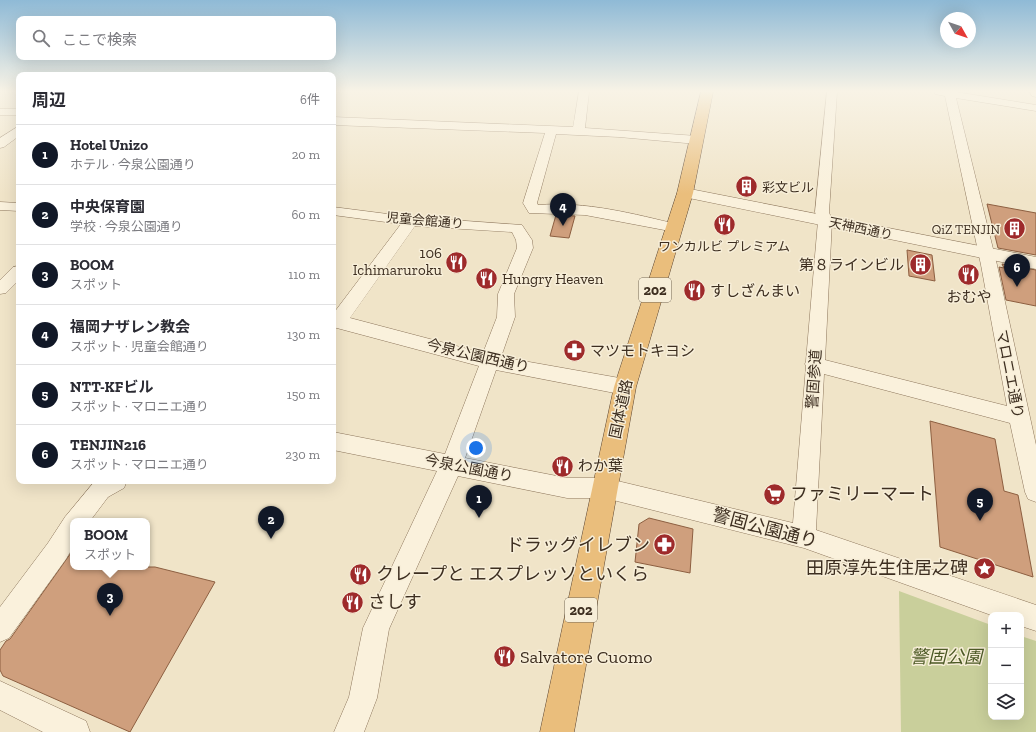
<!DOCTYPE html>
<html lang="ja">
<head>
<meta charset="utf-8">
<style>
  :root { --surface:#fff; --page:#f7f7f7; --text:#2b2b33; --muted:#7c7c81; --line:#e1e1e2; --accent:#111827 }
  body { margin:0; font-family:"Zilla Slab","Noto Sans JP",serif; background:var(--page); color:var(--text) }
  .controls { position:absolute; right:12px; bottom:12px; display:grid; overflow:hidden; border-radius:8px; box-shadow:0 4px 16px #0002 }
  .controls button { width:36px; height:36px; display:grid; place-items:center; padding:0; border:0; border-bottom:1px solid var(--line); background:var(--surface); color:var(--text); font:20px sans-serif }
  .compass { position:absolute; left:940px; top:12px; width:36px; height:36px; border-radius:50%; background:var(--surface); box-shadow:0 4px 16px #0002; rotate:130deg }
  .you { position:absolute; left:476px; top:448px; width:14px; height:14px; margin:-10px; border:3px solid #fff; border-radius:50%; background:#1a73e8; box-shadow:0 0 0 6px #1a73e833 }
  .badge { display:grid; place-items:center; width:26px; height:26px; border-radius:50%; background:var(--accent); color:#fff; font-size:13px; font-weight:700 }
  .pin { position:absolute; translate:-50% -33px; filter:drop-shadow(0 1px 2px #0008) }
  .pin::after { content:''; position:absolute; top:21px; width:14px; height:12px; background:inherit; clip-path:polygon(0 0,100% 0,50% 100%) }
  .popup { position:absolute; left:70px; top:518px; width:80px; height:52px; box-sizing:border-box; display:grid; place-content:center; border-radius:8px; background:var(--surface); filter:drop-shadow(0 1px 3px #0005); font-size:13px; white-space:nowrap; color:var(--muted) }
  .popup b { font-size:15px; color:var(--text) }
  .popup::after { content:''; position:absolute; left:50%; top:100%; margin-left:-8px; border:8px solid transparent; border-top-color:var(--surface) }
  .list { margin:0; padding:0; list-style:none }
  h2 { display:flex; justify-content:space-between; align-items:center; height:52px; margin:0; padding:0 16px; font-size:17px }
  h2 small { font-size:13px; font-weight:400; color:var(--muted) }
  .list li { display:grid; grid-template-columns:26px 1fr auto; gap:12px; align-items:center; box-sizing:border-box; height:60px; padding:0 16px; border-top:1px solid var(--line) }
  .list b { display:block; font-size:15px; white-space:nowrap }
  .list p { margin:0; font-size:13px; white-space:nowrap; color:var(--muted) }
  .list em { font-size:13px; font-style:normal; color:var(--muted) }
  .icon { flex:none; width:22px; height:22px; fill:none; stroke:currentColor; stroke-width:2; stroke-linecap:round; stroke-linejoin:round }
  .map { position:relative; flex:none; width:1036px; height:732px; overflow:hidden }
  .search { position:absolute; background:var(--surface); box-shadow:0 4px 16px #0002; left:16px; top:16px; width:320px; height:44px; display:flex; align-items:center; gap:10px; box-sizing:border-box; padding:0 14px; border-radius:8px; color:var(--muted); font-size:15px }
  .panel { position:absolute; background:var(--surface); box-shadow:0 4px 16px #0002; left:16px; top:72px; width:320px; height:412px; border-radius:8px }
  .map>svg:first-child { display:block }
  .green { fill:#c9cf9b }
  .building { fill:#cf9f7d; stroke:#8d5f41 }
  .lines { fill:none; stroke-linecap:round; stroke-linejoin:round }
  .minor-casing { stroke:#8d765c; stroke-width:1 }
  .tertiary-casing { stroke:#8d765c; stroke-width:1 }
  .trunk-casing { stroke:#5b4430; stroke-width:1 }
  .minor { fill:#faf1dc; fill-rule:evenodd }
  .tertiary { fill:#faf1dc; fill-rule:evenodd }
  .trunk { fill:#eabe7c; fill-rule:evenodd }
  .labels { text-anchor:middle; stroke-width:3; stroke-linejoin:round; paint-order:stroke }
  .far-poi-label { font-size:13px; fill:#3d2e20; stroke:#f7eed8; text-anchor:start }
  .far-street-label { font-size:13px; fill:#3d2e20; stroke:#f7eed8 }
  .shield { fill:#f7eed8; stroke:#756857; stroke-width:1 }
  .shield-label { font-size:14px; font-weight:bold; fill:#3d2e20 }
  .poi-label { font-size:15px; fill:#3d2e20; stroke:#f7eed8; text-anchor:start }
  .street-label { font-size:15px; fill:#3d2e20; stroke:#f7eed8 }
  .near-poi-label { font-size:18px; fill:#3d2e20; stroke:#f7eed8; text-anchor:start }
  .near-street-label { font-size:18px; fill:#3d2e20; stroke:#f7eed8 }
  .near-park-label { font-size:18px; font-style:italic; fill:#4d5a26; stroke:#f7eed8 }
</style>
</head>
<body>
<div class="map">
<svg width="1036" height="732" viewBox="0 0 1036 732">
  <rect width="100%" height="100%" fill="#f0e4c8"/>
  <path class="green" d="M899,591L991,625V717H1021V636L1036,641V732H901Z"/>
  <path class="building" d="M987,204L1036,213V255L998,248Z
    M556,215L575,216L569,238L550,236Z
    M907,250L932,255L935,281L909,276Z
    M1002,264L1036,270V306L1006,300L999,267L1004,268Z
    M930,421L995,439L1004,491L1018,495L1033,577L940,547Z
    M649,518L693,529L690,573L635,562L639,524Z
    M73,550V567H155L215,582L130,732L3,676L0,670V650L6,641L10,639Z"/>
  <g class="lines">
    <defs>
      <path id="minor" d="M579,92H589L585,128L697,136L703,140L697,144L619,137L556,134L537,203L538,205C585,201 635,214 680,225L682,228L680,231L675,232L585,215L529,213L523,203L545,133L333,125V117L573,127Z
        M827,92H837L829,212L832,221L825,360L1007,406L981,265L945,96L935,94L934,92H956L1036,105V111L956,98L997,265L1036,445V502L1028,499L1025,492L1010,423L824,374L816,530L1036,605V631L1021,626V615H991L804,548L605,498H567L458,476L389,629L377,698L364,732H334L349,697L363,628L437,471L333,450V432L445,454L479,366L333,327V314L401,224L333,215V207L411,217L522,225L532,240L533,248L514,294L515,317L501,357L625,379L632,382L635,387L632,392L625,395L496,370L465,458L567,478H605L793,523L806,366L805,364L806,361L818,221L815,212ZM415,226L512,232L516,240L517,248L498,294L497,317L483,353L350,318Z
        M1030,92H1036V97L1032,96Z
        M0,109H19V115H0Z
        M19,126V136L4,147L0,148V138Z
        M0,202L19,203V211L0,210Z
        M19,266V280L6,293L0,294V280L13,267Z
        M95,481H127L124,488L108,497L90,521H73V547L66,559L9,638L0,642V607L48,543L65,517Z
        M0,681L86,721L90,732H43L0,710Z"/>
      <path id="tertiary" d="M685,188L1036,257V269L679,196L677,193L679,190Z"/>
      <path id="trunk" d="M701,92H713L693,193L636,387L574,732H540L614,387L677,193Z"/>
    </defs>
    <use href="#minor" class="minor-casing"/>
    <use href="#tertiary" class="tertiary-casing"/>
    <use href="#trunk" class="trunk-casing"/>
    <use href="#minor" class="minor"/>
    <use href="#tertiary" class="tertiary"/>
    <use href="#trunk" class="trunk"/>
  </g>
  <linearGradient id="sky" x2="0" y2="1"><stop stop-color="#8fbad6"/><stop offset="0.47" stop-color="#f8f3e6"/><stop offset="1" stop-color="#f8f3e6" stop-opacity="0"/></linearGradient>
  <rect width="1036" height="194" fill="url(#sky)"/>
  <defs>
    <symbol id="building-disc" viewBox="-11 -11 22 22"><circle r="9.5" fill="#9e2a2b" stroke="#f7eed8"/><path d="M-4-6H4V6H1V3H-1V6H-4ZM-2.5-4.3h1.7v1.8h-1.7ZM.8-4.3h1.7v1.8H.8ZM-2.5-1h1.7V.8h-1.7ZM.8-1h1.7V.8H.8Z" fill="#fff"/></symbol>
    <symbol id="restaurant-disc" viewBox="-11 -11 22 22"><circle r="9.5" fill="#9e2a2b" stroke="#f7eed8"/><path d="M-5-6h1v4h1v-4h1v4h1v-4h1v5L-1.5 .5V6h-2V.5L-5-1ZM5-6V6H3V1.5H1.5Q1.5-4 5-6Z" fill="#fff"/></symbol>
    <symbol id="pharmacy-disc" viewBox="-11 -11 22 22"><circle r="9.5" fill="#9e2a2b" stroke="#f7eed8"/><path d="M-2-6h4v4h4v4h-4v4h-4v-4h-4v-4h4Z" fill="#fff"/></symbol>
    <symbol id="supermarket-disc" viewBox="-11 -11 22 22"><circle r="9.5" fill="#9e2a2b" stroke="#f7eed8"/><path d="M-6-5.5h2.5l.6 2H6L4.5 2H-2.5L-4.4-4H-6ZM-1.5 3.2a1.3 1.3 0 1 0 .1 0ZM3 3.2a1.3 1.3 0 1 0 .1 0Z" fill="#fff"/></symbol>
    <symbol id="sight-disc" viewBox="-11 -11 22 22"><circle r="9.5" fill="#9e2a2b" stroke="#f7eed8"/><path d="M0-6L1.8-2.2L6-1.7L2.9 1.2L3.7 5.4L0 3.3L-3.7 5.4L-2.9 1.2L-6-1.7L-1.8-2.2Z" fill="#fff"/></symbol>
  </defs>
  <g fill-rule="evenodd">
    <use href="#building-disc" x="734" y="174" width="25" height="25"/>
    <use href="#restaurant-disc" x="712" y="212" width="25" height="25"/>
    <use href="#building-disc" x="1002" y="216" width="25" height="25"/>
    <use href="#restaurant-disc" x="444" y="250" width="25" height="25"/>
    <use href="#building-disc" x="908" y="252" width="25" height="25"/>
    <use href="#restaurant-disc" x="956" y="262" width="25" height="25"/>
    <use href="#restaurant-disc" x="474" y="266" width="25" height="25"/>
    <use href="#restaurant-disc" x="682" y="278" width="25" height="25"/>
    <use href="#pharmacy-disc" x="562" y="338" width="25" height="25"/>
    <use href="#restaurant-disc" x="550" y="454" width="25" height="25"/>
    <use href="#supermarket-disc" x="762" y="482" width="25" height="25"/>
    <use href="#pharmacy-disc" x="652" y="532" width="25" height="25"/>
    <use href="#sight-disc" x="972" y="556" width="25" height="25"/>
    <use href="#restaurant-disc" x="348" y="562" width="25" height="25"/>
    <use href="#restaurant-disc" x="340" y="590" width="25" height="25"/>
    <use href="#restaurant-disc" x="492" y="644" width="25" height="25"/>
  </g>
  <g class="labels">
    <g class="far-poi-label">
      <text x="762" y="192">彩文ビル</text>
      <text x="1000" y="234" text-anchor="end">QiZ TENJIN</text>
      <text x="724" y="251" text-anchor="middle">ワンカルビ プレミアム</text>
    </g>
    <g class="far-street-label">
      <text transform="translate(425 220) rotate(5)" y="5">児童会館通り</text>
      <text transform="translate(861 228) rotate(12)" y="5">天神西通り</text>
    </g>
    <g class="shield">
      <rect x="639" y="278" width="32" height="24" rx="3"/>
      <rect x="565" y="598" width="32" height="24" rx="3"/>
    </g>
    <g class="shield-label">
      <text x="655" y="295">202</text>
      <text x="581" y="615">202</text>
    </g>
    <g class="poi-label">
      <text x="442" y="258" text-anchor="end">106<tspan x="442" dy="17">Ichimaruroku</tspan></text>
      <text x="904" y="270" text-anchor="end">第８ラインビル</text>
      <text x="502" y="284">Hungry Heaven</text>
      <text x="710" y="296">すしざんまい</text>
      <text x="969" y="302" text-anchor="middle">おむや</text>
      <text x="590" y="356">マツモトキヨシ</text>
      <text x="578" y="471">わか葉</text>
    </g>
    <g class="street-label">
      <text transform="translate(478 356) rotate(13)" y="5">今泉公園西通り</text>
      <text transform="translate(1010 374) rotate(79)" y="5">マロニエ通り</text>
      <text transform="translate(814 379) rotate(-86)" y="5">警固参道</text>
      <text transform="translate(621 409) rotate(-78)" y="5">国体道路</text>
      <text transform="translate(469 468) rotate(11)" y="5">今泉公園通り</text>
    </g>
    <g class="near-poi-label">
      <text x="790" y="500">ファミリーマート</text>
      <text x="650" y="551" text-anchor="end">ドラッグイレブン</text>
      <text x="968" y="574" text-anchor="end">田原淳先生住居之碑</text>
      <text x="376" y="580">クレープと エスプレッソといくら</text>
      <text x="368" y="608">さしす</text>
      <text x="520" y="663">Salvatore Cuomo</text>
    </g>
    <g class="near-street-label">
      <text transform="translate(765 528) rotate(15)" y="6">警固公園通り</text>
    </g>
    <g class="near-park-label">
      <text x="946" y="663">警固公園</text>
    </g>
  </g>
</svg>
<div class="controls">
<button>+</button>
<button>−</button>
<button><svg class="icon" aria-label="layers" viewBox="0 0 24 24"><path d="M12 4l9 5-9 5-9-5zM3 14l9 5 9-5"/></svg></button>
</div>
<svg class="compass" viewBox="-18 -18 36 36"><path d="M0-13l5 13h-10z" fill="#e53935"/><path d="M0 13l5-13h-10z" fill="#7c7c81"/></svg>
<div class="you"></div>
<div class="pin badge" style="left:479px;top:518px">1</div>
<div class="pin badge" style="left:271px;top:539px">2</div>
<div class="pin badge" style="left:110px;top:616px">3</div>
<div class="popup"><b>BOOM</b>スポット</div>
<div class="pin badge" style="left:563px;top:226px">4</div>
<div class="pin badge" style="left:980px;top:521px">5</div>
<div class="pin badge" style="left:1017px;top:287px">6</div>
<div class="search"><svg class="icon" aria-label="search" viewBox="0 0 24 24"><circle cx="10" cy="10" r="6"/><path d="M15 15l6 6"/></svg>ここで検索</div>
<section class="panel">
<h2>周辺<small>6件</small></h2>
<ul class="list">
<li><span class="badge">1</span><div><b>Hotel Unizo</b><p>ホテル · 今泉公園通り</p></div><em>20 m</em></li>
<li><span class="badge">2</span><div><b>中央保育園</b><p>学校 · 今泉公園通り</p></div><em>60 m</em></li>
<li><span class="badge">3</span><div><b>BOOM</b><p>スポット</p></div><em>110 m</em></li>
<li><span class="badge">4</span><div><b>福岡ナザレン教会</b><p>スポット · 児童会館通り</p></div><em>130 m</em></li>
<li><span class="badge">5</span><div><b>NTT-KFビル</b><p>スポット · マロニエ通り</p></div><em>150 m</em></li>
<li><span class="badge">6</span><div><b>TENJIN216</b><p>スポット · マロニエ通り</p></div><em>230 m</em></li>
</ul>
</section>
</div>
</body>
</html>
